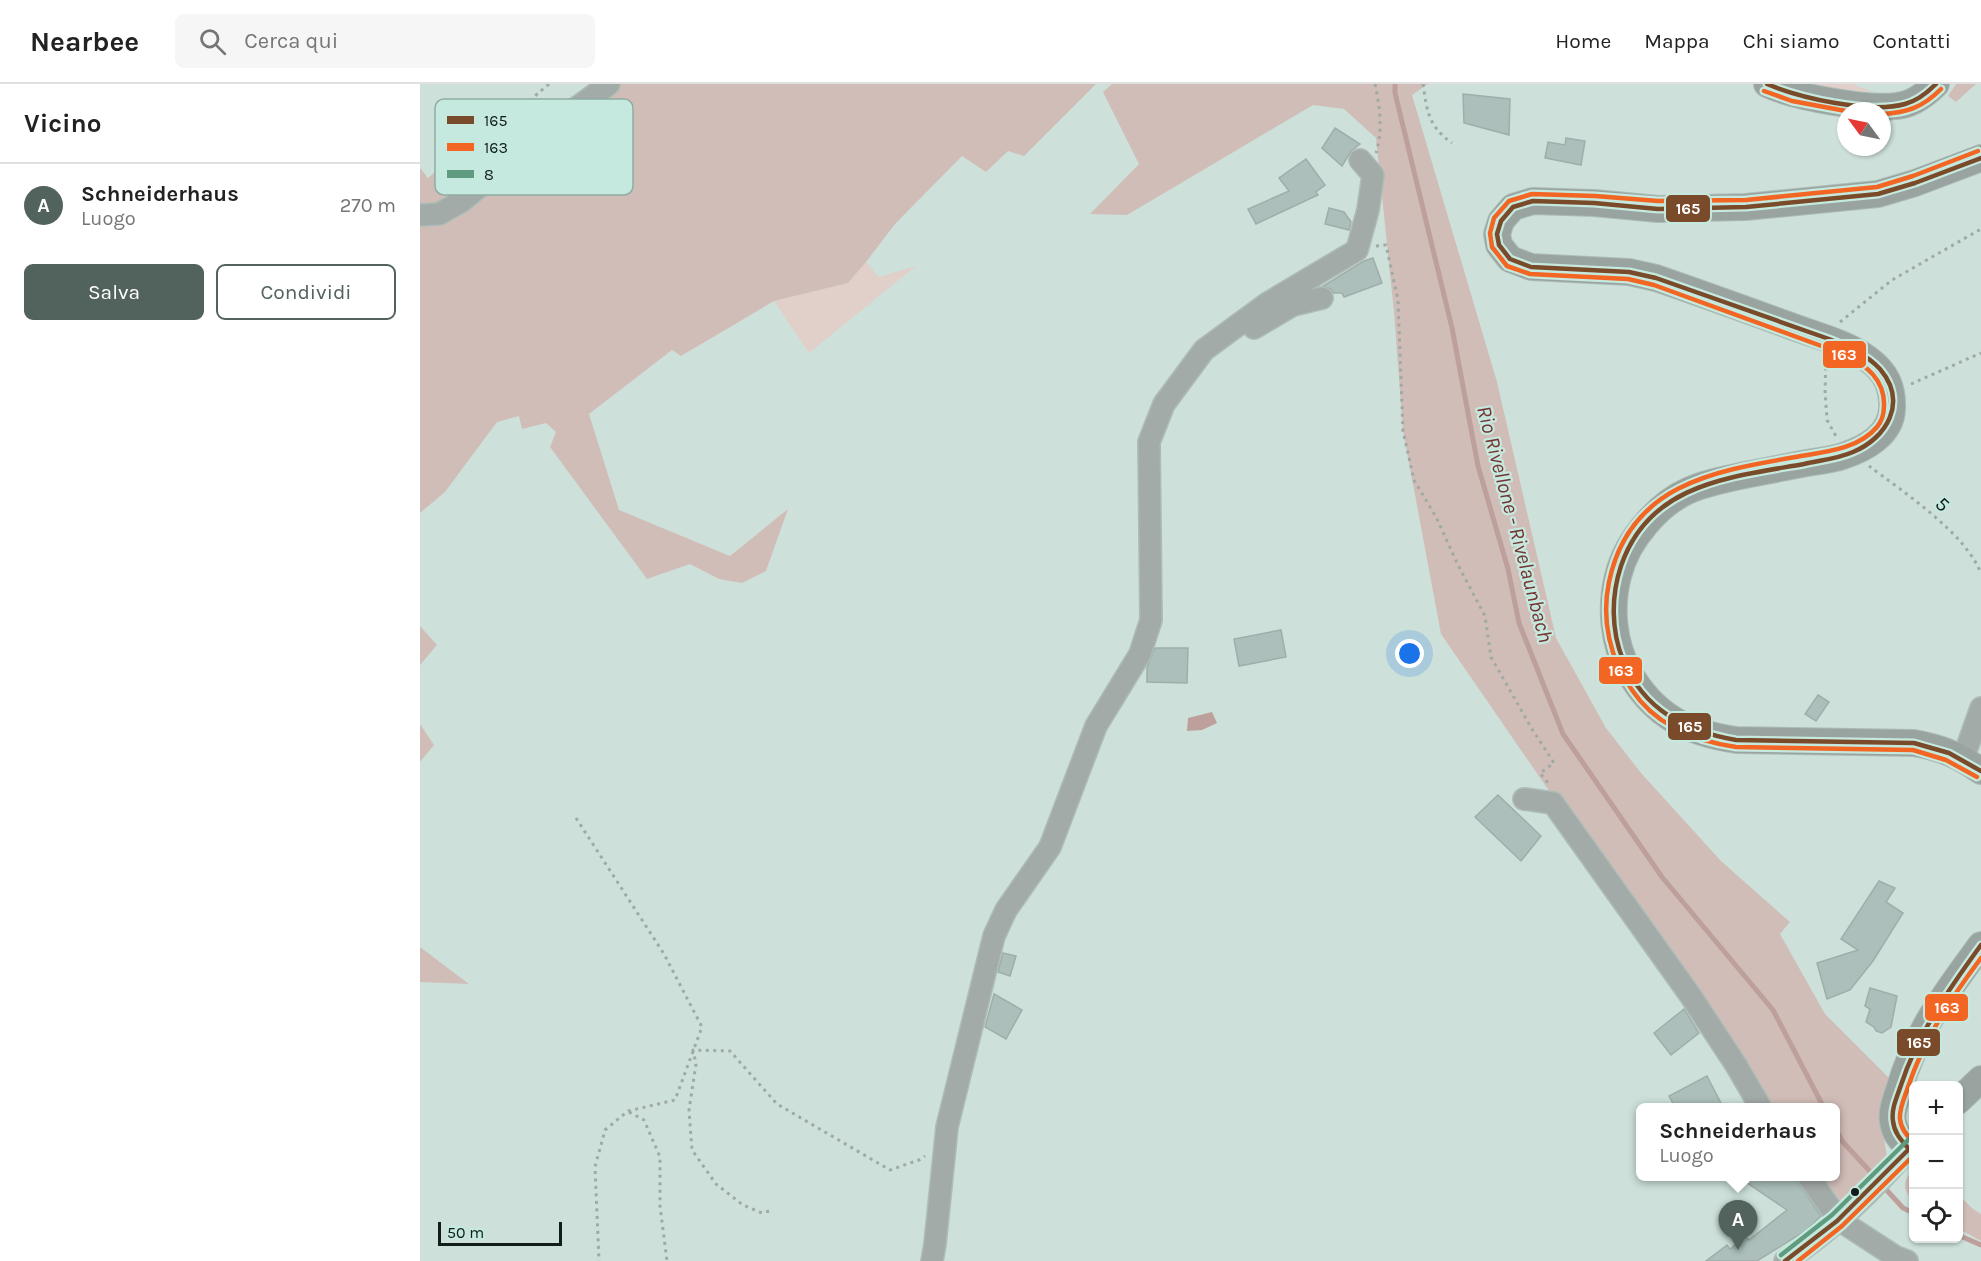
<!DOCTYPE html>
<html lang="it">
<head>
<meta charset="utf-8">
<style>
  :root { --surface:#fff; --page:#f6f6f6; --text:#222; --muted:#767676; --line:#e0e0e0; --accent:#52625d }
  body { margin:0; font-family:Karla,sans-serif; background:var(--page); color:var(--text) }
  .controls { position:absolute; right:18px; bottom:18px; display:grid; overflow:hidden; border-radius:9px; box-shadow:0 2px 4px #0004 }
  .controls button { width:54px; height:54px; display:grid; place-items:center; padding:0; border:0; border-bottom:2px solid var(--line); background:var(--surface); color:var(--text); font:30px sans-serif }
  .compass { position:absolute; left:1417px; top:18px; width:54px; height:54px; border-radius:50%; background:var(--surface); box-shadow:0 2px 4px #0004; rotate:303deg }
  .scale { position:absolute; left:18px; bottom:15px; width:124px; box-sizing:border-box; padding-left:6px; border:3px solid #101d1a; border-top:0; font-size:16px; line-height:21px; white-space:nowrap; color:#101d1a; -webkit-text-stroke:4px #c5e9de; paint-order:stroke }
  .you { position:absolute; left:990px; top:570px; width:21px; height:21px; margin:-15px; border:4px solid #fff; border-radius:50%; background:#1a73e8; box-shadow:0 0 0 9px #1a73e833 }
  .badge { display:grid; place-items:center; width:39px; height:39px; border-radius:50%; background:var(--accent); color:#fff; font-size:20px; font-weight:700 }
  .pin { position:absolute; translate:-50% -50px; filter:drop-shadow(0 2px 3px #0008) }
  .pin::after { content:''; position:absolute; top:32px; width:21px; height:18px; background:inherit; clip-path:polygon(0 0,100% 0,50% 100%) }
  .popup { position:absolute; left:1216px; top:1019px; width:204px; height:78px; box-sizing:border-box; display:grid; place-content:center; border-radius:9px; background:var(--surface); filter:drop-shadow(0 2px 4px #0005); font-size:20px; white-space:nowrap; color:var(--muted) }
  .popup b { font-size:22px; color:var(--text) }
  .popup::after { content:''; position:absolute; left:50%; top:100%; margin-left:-12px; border:12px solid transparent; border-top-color:var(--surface) }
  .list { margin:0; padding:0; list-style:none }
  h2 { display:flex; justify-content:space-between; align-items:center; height:78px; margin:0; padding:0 24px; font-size:26px }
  h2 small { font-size:20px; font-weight:400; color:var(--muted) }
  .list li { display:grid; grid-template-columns:39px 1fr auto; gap:18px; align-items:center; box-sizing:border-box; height:84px; padding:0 24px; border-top:2px solid var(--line) }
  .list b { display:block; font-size:22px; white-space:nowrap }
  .list p { margin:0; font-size:20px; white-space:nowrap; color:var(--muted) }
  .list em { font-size:20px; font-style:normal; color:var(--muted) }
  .actions { display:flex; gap:12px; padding:18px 24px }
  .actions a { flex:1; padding:14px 0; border:2px solid var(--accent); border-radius:9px; text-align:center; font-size:21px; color:var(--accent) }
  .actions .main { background:var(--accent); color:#fff }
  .icon { flex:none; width:33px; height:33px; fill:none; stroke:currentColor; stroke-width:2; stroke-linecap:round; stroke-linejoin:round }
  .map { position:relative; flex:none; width:1561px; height:1177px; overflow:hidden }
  header { display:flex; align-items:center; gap:36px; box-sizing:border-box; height:84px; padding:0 30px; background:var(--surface); border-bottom:2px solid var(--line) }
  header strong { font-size:28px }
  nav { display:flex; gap:33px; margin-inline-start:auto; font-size:21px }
  .search { width:420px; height:54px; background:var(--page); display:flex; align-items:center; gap:15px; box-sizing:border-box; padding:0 21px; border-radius:9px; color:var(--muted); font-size:22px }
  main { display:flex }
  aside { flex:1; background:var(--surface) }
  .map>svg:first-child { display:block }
  .green { fill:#e1cfca }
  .forest { fill:#d1bdb8 }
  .water { fill:#bd9f9b }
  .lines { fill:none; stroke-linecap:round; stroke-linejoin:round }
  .stream { stroke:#bd9f9b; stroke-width:5 }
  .building { fill:#acbfba; stroke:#9faeaa; stroke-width:1.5 }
  .minor-casing { stroke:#adbcb7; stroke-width:24 }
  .major-casing { stroke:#adbcb7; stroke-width:28 }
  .path { stroke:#a0a9a5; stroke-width:3; stroke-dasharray:3 4.5; stroke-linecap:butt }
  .minor { stroke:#a3aba8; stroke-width:21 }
  .major { stroke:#99a4a0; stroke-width:26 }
  .bus-1-casing { stroke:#c5e9de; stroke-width:9 }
  .bus-2-casing { stroke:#c5e9de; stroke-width:9 }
  .bus-3-casing { stroke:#c5e9de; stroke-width:9 }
  .bus-1 { stroke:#7a4b2a; stroke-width:4.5 }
  .bus-2 { stroke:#f26522; stroke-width:4.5 }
  .bus-3 { stroke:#609a7f; stroke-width:4.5 }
  .bus-dot { fill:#101d1a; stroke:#c5e9de; stroke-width:2 }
  .labels { text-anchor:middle; stroke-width:4.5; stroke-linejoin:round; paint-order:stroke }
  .street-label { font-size:20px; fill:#101d1a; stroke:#c5e9de }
  .water-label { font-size:21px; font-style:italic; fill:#763433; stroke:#c5e9de }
  .key { fill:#c5e9de; stroke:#8faca3; stroke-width:1.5 }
  .key-label { font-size:16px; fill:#101d1a }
  .line-badge { stroke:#c5e9de; stroke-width:2 }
  .badge-label { font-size:16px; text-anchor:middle; font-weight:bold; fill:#fff }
</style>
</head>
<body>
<header>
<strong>Nearbee</strong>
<div class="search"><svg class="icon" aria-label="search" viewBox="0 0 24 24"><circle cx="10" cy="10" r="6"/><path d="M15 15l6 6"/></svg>Cerca qui</div>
<nav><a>Home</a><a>Mappa</a><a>Chi siamo</a><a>Contatti</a></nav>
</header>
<main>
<aside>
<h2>Vicino<small></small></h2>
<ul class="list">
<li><span class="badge">A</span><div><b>Schneiderhaus</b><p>Luogo</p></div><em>270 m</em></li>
</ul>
<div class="actions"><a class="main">Salva</a><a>Condividi</a></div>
</aside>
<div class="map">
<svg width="1561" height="1177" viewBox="0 0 1561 1177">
  <rect width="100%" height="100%" fill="#cde1da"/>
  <path class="green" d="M1389,0H1432L1454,8L1407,5Z
    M446,178L459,193L496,182L389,269L354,217L428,199Z"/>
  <path class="forest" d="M182,0H676L604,72L588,67L566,88L542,72L475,140L446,178L428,199L354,217L261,272L252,266L169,330L199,426L310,472L368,425L346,487L322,499L299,495L270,480L227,495L130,363L136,348L126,339L102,345L99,332L77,338L25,408L0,429V84L8,94L102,17L95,64Z
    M692,0H1008L992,11L1077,298L1136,554L1186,644L1221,689L1301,777L1370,838L1360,850L1405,930L1469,994L1463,1047L1467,1073L1422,1119L1403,1093L1416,1092V1024L1355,1023L1145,730L1021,550L983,347L974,228L956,54L924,25L893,21L707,131L670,130L719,80L683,8Z
    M1536,0H1556L1536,18L1528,12Z
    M0,542L17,561L0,581Z
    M0,640L14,661L0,678Z
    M0,863L49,900L0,898Z
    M1493,1085V1116C1481,1105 1484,1096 1493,1085Z
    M1538,1110L1553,1125L1561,1130V1157L1539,1145Z"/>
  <path class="water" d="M792,628L797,639L782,646L767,647L768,634Z"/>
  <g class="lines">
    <path class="stream" d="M975,0V9L1032,244L1058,382L1088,485L1099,539L1143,650L1242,793L1353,926L1404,1024
      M1416,1045L1422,1057L1456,1094
      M1462,1101L1483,1124L1494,1129
      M1538,1151L1561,1161"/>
  </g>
  <path class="building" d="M1043,10L1090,15L1089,51L1044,39Z
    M915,44L940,60L931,67L922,82L902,64Z
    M1146,54L1165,57L1161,81L1125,74L1128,58L1145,61Z
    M886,75L905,101L896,108L898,111L836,140L828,125L869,107L859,94Z
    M909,124L924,128L931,138L929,146L905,140Z
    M953,174L962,199L924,213L922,209H913L911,205L903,202L944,177Z
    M861,546L866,573L819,582L814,555Z
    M735,564H768L767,599L727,598V583Z
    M1398,611L1409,618L1396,637L1385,630Z
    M1078,711L1121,752L1101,777L1055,733Z
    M1459,797L1475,804L1466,818L1483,829L1453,877L1430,906L1407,915L1397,879L1438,866L1421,855Z
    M583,869L596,872L590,892L578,888Z
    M1450,904L1477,912L1471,943L1462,949L1456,947L1454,943L1446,938L1450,925L1445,922Z
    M574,910L602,926L586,955L565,943Z
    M1264,925L1279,949L1251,971L1234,949Z
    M1287,992L1303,1023H1255L1249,1012Z
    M1317,1092H1374L1401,1132L1387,1146L1337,1177H1286L1307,1161L1310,1165L1326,1153L1329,1156L1367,1126Z"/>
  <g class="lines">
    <defs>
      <path id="minor" d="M0,131L19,130L42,117L151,28L189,0
        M834,244L873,221L902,214
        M1543,675L1561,624
        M1104,715L1133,719L1270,911L1316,981L1341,1024
        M1388,1092L1419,1136L1476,1173L1487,1177
        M512,1177L515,1160L527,1043L574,852L586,826L630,763L676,642L720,570L731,536L729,358L744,320L784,266L848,219L937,166L948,126L953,91L940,76
        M1365,1177C1412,1147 1452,1107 1489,1065"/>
      <path id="major" d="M1347,0C1373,13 1448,26 1476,22C1492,21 1505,11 1516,0
        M1561,74L1495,99L1458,110L1326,123L1238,125L1174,119L1113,117L1093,123L1081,137L1077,150L1079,161L1090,175L1111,183L1209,188L1236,194C1280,209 1324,225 1368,241C1394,251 1425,258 1448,275C1466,288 1473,303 1472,325C1471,351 1444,365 1423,372C1411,376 1399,377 1387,379C1366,383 1345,387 1325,391C1282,400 1255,405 1226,440C1212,456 1203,472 1198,492C1190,523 1193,559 1209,588C1234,632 1268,649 1316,656L1494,659C1522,664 1538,671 1561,687
        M1538,1017L1561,995
        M1494,1060L1489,1065C1481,1056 1475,1050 1473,1038C1471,1028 1476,1015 1479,1006C1496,947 1526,909 1561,861"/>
    </defs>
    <use href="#minor" class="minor-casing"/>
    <use href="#major" class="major-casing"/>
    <path class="path" d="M955,0C960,23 963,46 956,69
      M1003,0C1007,27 1008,42 1032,59
      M100,45C103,21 111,15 129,0
      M956,162L966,161L978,216L983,347L994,396L1016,433L1038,481L1065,532L1071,573L1112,645L1134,679L1120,689L1129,700
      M1420,238L1472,196L1561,145
      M1406,276L1405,307L1407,336L1417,354
      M1491,300L1561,269
      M1449,382C1482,407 1547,450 1561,490
      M156,734L244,870L282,943L255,1016L208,1027L185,1046L175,1083L179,1177
      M209,1028L224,1036L240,1073V1122L247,1177
      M349,1127L342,1129L323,1121L296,1100L272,1066L269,1026L276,980L273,966L310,967L357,1020L470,1086L499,1076L505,1072"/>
    <use href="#minor" class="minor"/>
    <use href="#major" class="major"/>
    <defs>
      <path id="bus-1" d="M1347,0C1380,14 1450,30 1485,20C1497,17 1507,9 1516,0
        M1561,74L1495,99L1458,110L1326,123L1238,125L1174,119L1113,117L1093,123L1081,137L1077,150L1079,161L1090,175L1111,183L1209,188L1236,194L1409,255C1427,262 1446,270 1460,285C1488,318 1467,354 1433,368C1417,375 1401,376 1384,380C1311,393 1229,399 1201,482C1191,512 1191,546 1203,576C1224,626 1265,647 1316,656L1494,659L1529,669L1561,687
        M1489,1065C1482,1057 1474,1049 1473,1037C1471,1025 1477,1013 1481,1001C1498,949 1529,905 1561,861
        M1365,1177L1417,1137L1494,1060"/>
      <path id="bus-2" d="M1344,7L1372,17L1426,27
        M1462,30C1487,29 1503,23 1521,5
        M1557,693L1526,676L1493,666L1316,663C1275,657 1236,642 1212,606C1190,575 1181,536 1189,498C1210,396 1302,386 1387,371C1412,367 1440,363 1457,343C1462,337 1464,329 1464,322C1465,296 1447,282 1426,271L1234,201L1208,195L1110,190L1087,182L1072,163L1070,149L1074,134L1089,117L1112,110L1175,112L1238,117L1326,116L1457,103L1493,92L1558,67
        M1494,1059C1487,1052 1481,1045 1480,1035C1479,1024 1485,1013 1488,1003C1504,955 1531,914 1561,874
        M1378,1177L1422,1142L1494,1071"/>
      <path id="bus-3" d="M1361,1171L1412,1131L1489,1055"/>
    </defs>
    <use href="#bus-1" class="bus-1-casing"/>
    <use href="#bus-2" class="bus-2-casing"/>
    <use href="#bus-3" class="bus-3-casing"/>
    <use href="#bus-1" class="bus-1"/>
    <use href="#bus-2" class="bus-2"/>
    <use href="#bus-3" class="bus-3"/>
  </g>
  <circle class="bus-dot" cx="1435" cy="1108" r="5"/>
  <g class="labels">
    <g class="street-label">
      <text transform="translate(1523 420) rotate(43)" y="7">5</text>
    </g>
    <g class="water-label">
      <text transform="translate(1095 440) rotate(75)" y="7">Rio Rivellone - Rivelaunbach</text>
    </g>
  </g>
  <rect x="15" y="15" width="198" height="96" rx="9" class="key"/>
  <rect x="27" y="32" width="27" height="8" fill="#7a4b2a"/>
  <rect x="27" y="59" width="27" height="8" fill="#f26522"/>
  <rect x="27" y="86" width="27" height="8" fill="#609a7f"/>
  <g class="key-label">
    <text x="64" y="42">165</text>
    <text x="64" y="69">163</text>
    <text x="64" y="96">8</text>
  </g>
  <g class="line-badge">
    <rect x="1245" y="110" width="46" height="29" rx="6" fill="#7a4b2a"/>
    <rect x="1402" y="256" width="45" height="29" rx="6" fill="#f26522"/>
    <rect x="1178" y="572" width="45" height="29" rx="6" fill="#f26522"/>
    <rect x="1247" y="628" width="45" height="29" rx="6" fill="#7a4b2a"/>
    <rect x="1504" y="909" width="45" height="29" rx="6" fill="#f26522"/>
    <rect x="1476" y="944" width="45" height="29" rx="6" fill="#7a4b2a"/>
  </g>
  <g class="badge-label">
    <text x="1268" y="130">165</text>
    <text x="1424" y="276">163</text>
    <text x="1201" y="592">163</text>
    <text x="1270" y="648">165</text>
    <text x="1527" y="929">163</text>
    <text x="1499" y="964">165</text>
  </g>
</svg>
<div class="controls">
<button>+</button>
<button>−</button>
<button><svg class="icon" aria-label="locate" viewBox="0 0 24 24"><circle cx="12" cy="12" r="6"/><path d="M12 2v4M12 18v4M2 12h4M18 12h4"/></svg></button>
</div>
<svg class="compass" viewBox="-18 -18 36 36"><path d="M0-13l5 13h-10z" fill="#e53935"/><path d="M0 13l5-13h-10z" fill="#767676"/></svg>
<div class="scale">50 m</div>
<div class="you"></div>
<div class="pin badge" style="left:1318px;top:1166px">A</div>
<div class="popup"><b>Schneiderhaus</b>Luogo</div>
</div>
</main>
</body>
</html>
